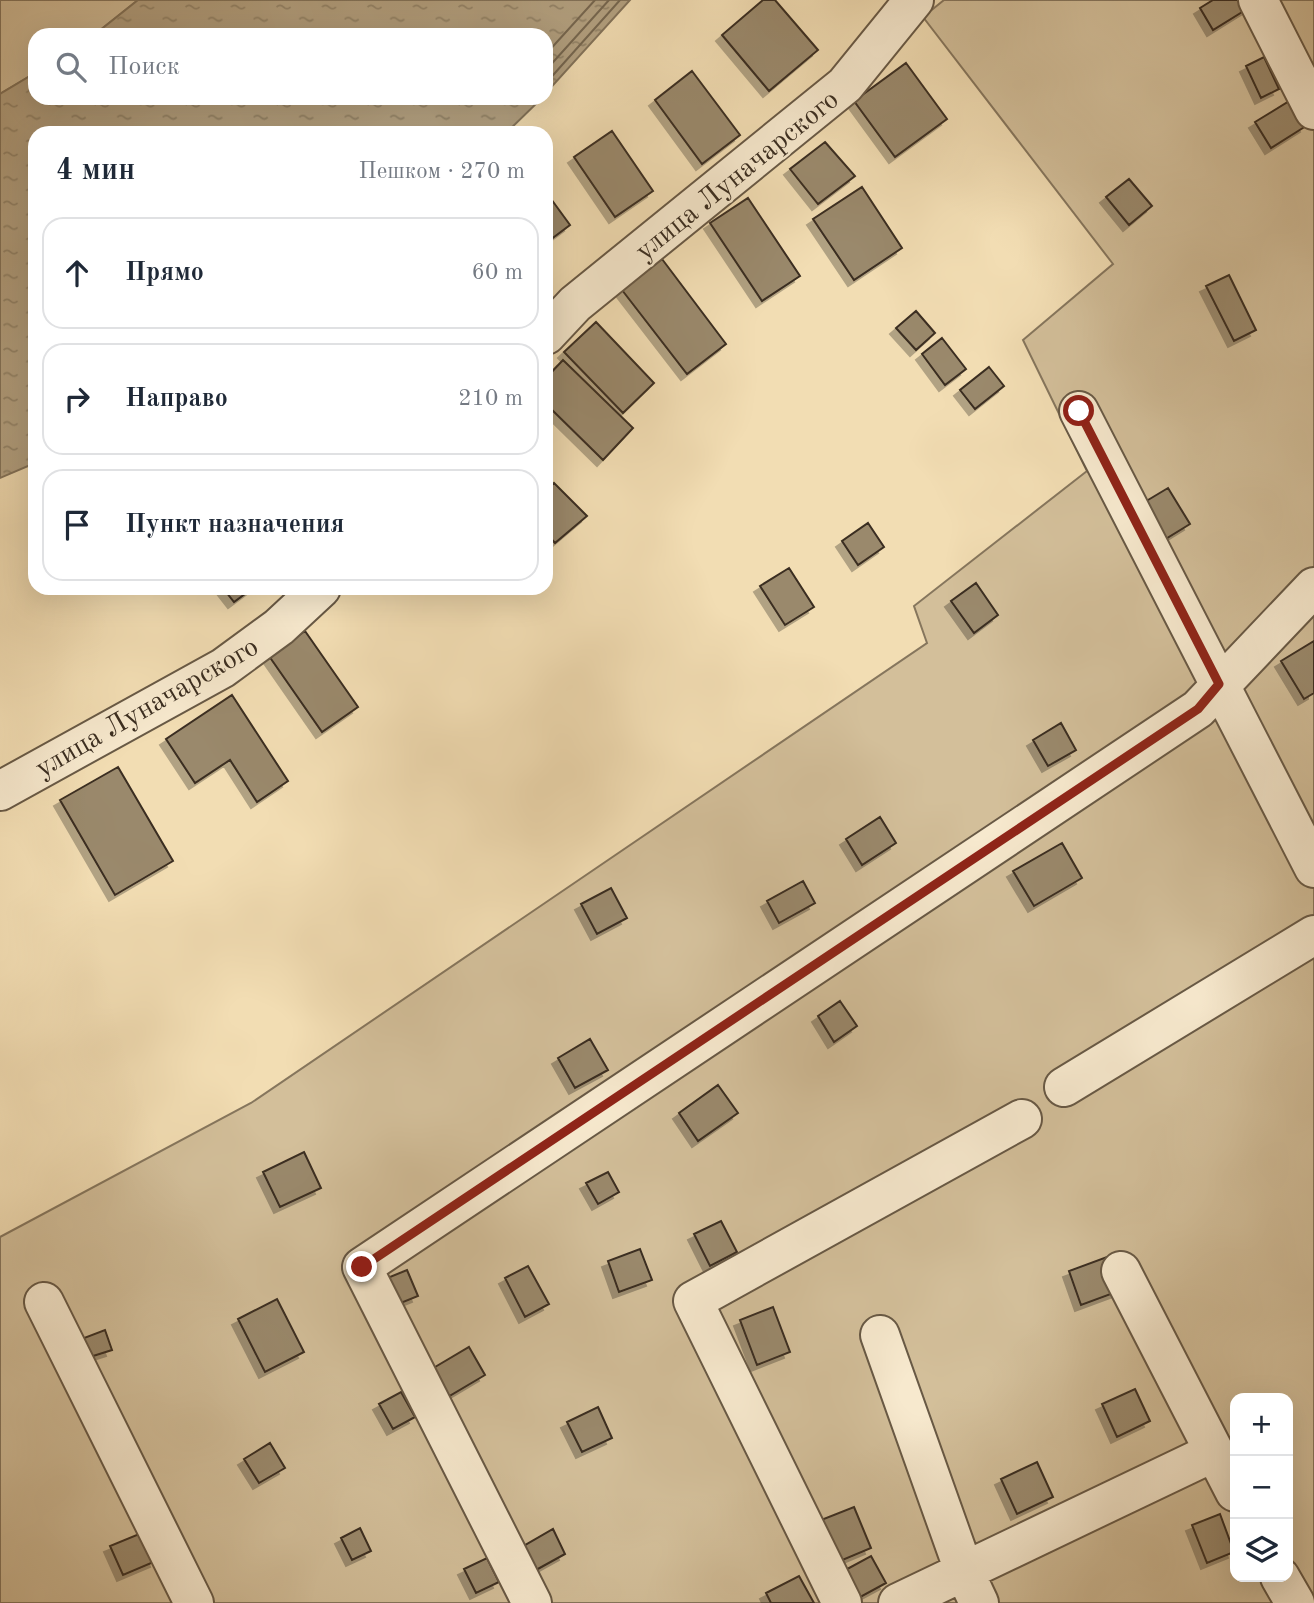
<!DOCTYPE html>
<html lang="ru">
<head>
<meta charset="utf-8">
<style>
  :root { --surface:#fff; --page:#f2f2f3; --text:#1f2937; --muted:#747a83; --line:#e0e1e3 }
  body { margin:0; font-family:"Old Standard TT",serif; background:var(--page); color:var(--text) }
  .controls { position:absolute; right:21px; bottom:21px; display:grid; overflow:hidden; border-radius:14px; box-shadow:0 7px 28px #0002 }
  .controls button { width:63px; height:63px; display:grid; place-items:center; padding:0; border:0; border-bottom:2px solid var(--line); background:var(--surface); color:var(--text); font:35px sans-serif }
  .stop { position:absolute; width:21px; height:21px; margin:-16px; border:5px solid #8f2418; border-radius:50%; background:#fff }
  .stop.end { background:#8f2418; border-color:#fff; box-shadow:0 2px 7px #0008 }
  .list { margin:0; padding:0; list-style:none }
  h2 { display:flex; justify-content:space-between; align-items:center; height:91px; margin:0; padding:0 28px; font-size:30px }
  h2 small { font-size:23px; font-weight:400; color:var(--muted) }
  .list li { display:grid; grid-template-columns:46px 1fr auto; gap:21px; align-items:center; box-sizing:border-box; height:112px; margin:0 14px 14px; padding:0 14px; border:2px solid var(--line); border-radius:21px }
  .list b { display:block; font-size:26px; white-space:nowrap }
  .list em { font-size:23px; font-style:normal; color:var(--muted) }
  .icon { flex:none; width:38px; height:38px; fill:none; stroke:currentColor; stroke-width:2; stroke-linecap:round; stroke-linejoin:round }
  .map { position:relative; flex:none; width:1314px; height:1603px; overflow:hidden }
  .search { position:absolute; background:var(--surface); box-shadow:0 7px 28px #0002; left:28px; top:28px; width:525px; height:77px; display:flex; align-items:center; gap:18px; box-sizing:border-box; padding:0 24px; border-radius:21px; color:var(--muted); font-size:26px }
  .panel { position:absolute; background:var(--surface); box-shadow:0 7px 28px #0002; left:28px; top:126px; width:525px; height:469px; border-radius:21px }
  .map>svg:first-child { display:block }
  .green { fill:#d3bf9a; stroke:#86765d; stroke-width:2; fill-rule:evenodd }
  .water { fill:url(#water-ripples); stroke:#83735a; stroke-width:2 }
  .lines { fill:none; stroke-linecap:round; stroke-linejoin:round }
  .shore { stroke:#766750; stroke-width:2 }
  .building { fill:#9a896c; stroke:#3a2d20; stroke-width:2; filter:url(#shadow) }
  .minor-casing { stroke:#685945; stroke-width:42 }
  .minor { stroke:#f7e9ce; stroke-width:38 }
  .route { stroke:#8f2418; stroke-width:9 }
  .labels { text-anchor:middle; stroke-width:5; stroke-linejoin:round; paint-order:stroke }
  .street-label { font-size:28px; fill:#3a2d20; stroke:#f7e9ce }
</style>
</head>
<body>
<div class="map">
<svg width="1314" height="1603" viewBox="0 0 1314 1603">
  <defs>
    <pattern id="water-ripples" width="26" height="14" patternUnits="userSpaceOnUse" patternTransform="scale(1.75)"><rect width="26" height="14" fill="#b3a181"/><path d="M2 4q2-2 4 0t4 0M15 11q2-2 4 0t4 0" fill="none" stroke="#938469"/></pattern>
    <filter id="shadow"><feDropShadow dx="-6" dy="6" stdDeviation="0" flood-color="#0004"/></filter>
  </defs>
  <rect width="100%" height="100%" fill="#f2ddb3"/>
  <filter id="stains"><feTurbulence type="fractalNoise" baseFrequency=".00286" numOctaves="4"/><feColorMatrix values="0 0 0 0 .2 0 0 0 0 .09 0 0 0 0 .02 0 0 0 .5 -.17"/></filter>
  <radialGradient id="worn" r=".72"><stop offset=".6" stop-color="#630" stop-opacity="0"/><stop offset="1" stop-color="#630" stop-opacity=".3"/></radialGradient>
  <path class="green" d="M0,0H138L94,35H35V73L0,94Z
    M944,0H1314V1603H0V1237L251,1103L927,643L914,606L1087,471L1023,340L1113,264L923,17ZM1235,1398H1288V1577H1235Z"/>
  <path class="water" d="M138,0H630L546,93V35H94Z
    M35,73V98H542L506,133H35V463L0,478V94Z"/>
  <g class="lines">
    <path class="shore" d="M546,54L595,0
      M546,70L609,0
      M546,83L620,0"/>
  </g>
  <path class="building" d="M763,0H775L818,50L769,91L722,35Z
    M1213,0H1241L1247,9L1213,30L1200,8Z
    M1264,57L1279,89L1261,98L1246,66Z
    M906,63L947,119L895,157L854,101Z
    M692,71L740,135L702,164L655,100Z
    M1291,100L1306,126L1271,148L1255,122Z
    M612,131L653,191L615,217L574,157Z
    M825,142L855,176L818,204L790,169Z
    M1129,179L1152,206L1129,225L1106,197Z
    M862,187L902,248L854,280L813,219Z
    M546,192L570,225L546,243Z
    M748,198L800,276L762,301L710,223Z
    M662,259L726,344L687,374L622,290Z
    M1229,275L1256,330L1234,341L1206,286Z
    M916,311L935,333L916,350L896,328Z
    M596,322L654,383L623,413L564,352Z
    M942,338L966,369L945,385L922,354Z
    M563,360L633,428L603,460L546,404V378Z
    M989,367L1004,386L975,409L960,390Z
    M554,483L587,516L555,543L546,533V491Z
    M1168,488L1190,524L1159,543L1138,506Z
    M868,523L884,547L858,565L842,541Z
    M789,568L814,607L785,625L760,586Z
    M976,583L998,615L974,633L951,601Z
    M223,588H253L234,602Z
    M305,631L358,707L322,732L269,656Z
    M1314,641V693L1304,699L1281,661Z
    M232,695L288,781L257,802L230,760L195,783L166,739Z
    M1061,723L1076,750L1048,766L1033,740Z
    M118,767L173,861L115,895L60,800Z
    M880,817L896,843L862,865L846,839Z
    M1062,843L1082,878L1034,906L1013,871Z
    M803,881L815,903L779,923L767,901Z
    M611,888L627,918L597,934L581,904Z
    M840,1001L857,1026L834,1042L818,1016Z
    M590,1039L608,1070L575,1088L558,1058Z
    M718,1085L738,1113L698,1141L679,1113Z
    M304,1152L321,1188L280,1207L263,1172Z
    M608,1172L619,1192L598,1204L586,1183Z
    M721,1221L737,1252L710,1266L694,1234Z
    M640,1249L652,1280L619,1292L608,1261Z
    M1107,1257L1119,1291L1081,1305L1069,1271Z
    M528,1266L549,1304L525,1317L505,1278Z
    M407,1270L418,1296L391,1307L380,1281Z
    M277,1299L304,1352L265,1372L238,1319Z
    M773,1307L790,1352L757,1365L740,1320Z
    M105,1330L112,1350L90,1357L84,1338Z
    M469,1347L485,1375L446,1398L430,1370Z
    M1135,1389L1150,1421L1117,1437L1102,1404Z
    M401,1392L415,1417L393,1429L379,1404Z
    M598,1407L612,1438L582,1452L567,1422Z
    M270,1443L285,1468L259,1483L244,1459Z
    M1037,1462L1053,1497L1017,1514L1001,1479Z
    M854,1507L871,1548L833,1564L816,1522Z
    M1220,1514L1234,1552L1207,1563L1192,1525Z
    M360,1528L371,1551L352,1560L341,1538Z
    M553,1529L565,1554L527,1575L515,1551Z
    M144,1532L156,1561L123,1575L110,1546Z
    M871,1556L886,1583L853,1601L838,1574Z
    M487,1558L499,1582L476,1593L464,1569Z
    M799,1576L814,1603H771L766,1593Z"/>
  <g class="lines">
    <defs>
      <path id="minor" d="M1258,0L1314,110
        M546,335L575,304L845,85L914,0
        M1079,411L1314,868
        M0,791L223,668L279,627L321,588
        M1064,1087L1314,935
        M1121,1271L1235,1492
        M44,1302L194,1603
        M880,1335L964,1571L979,1603
        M1280,1577L1295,1603
        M532,1603L362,1267L1198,709L1314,587
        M842,1603L693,1301L1022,1119
        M898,1603L1214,1452"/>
    </defs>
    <use href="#minor" class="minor-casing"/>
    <use href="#minor" class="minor"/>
  </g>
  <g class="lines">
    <path class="route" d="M362,1267L1198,709L1219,684L1079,411"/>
  </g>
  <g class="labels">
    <g class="street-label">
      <text transform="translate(736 174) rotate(-39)" y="10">улица Луначарского</text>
      <text transform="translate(146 706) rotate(-30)" y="10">улица Луначарского</text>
    </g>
  </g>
  <rect width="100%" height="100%" filter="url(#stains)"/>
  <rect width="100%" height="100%" fill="url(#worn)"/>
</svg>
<div class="controls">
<button>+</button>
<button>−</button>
<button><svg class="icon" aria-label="layers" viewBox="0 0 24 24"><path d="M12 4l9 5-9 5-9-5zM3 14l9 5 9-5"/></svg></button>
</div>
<div class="stop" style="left:1079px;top:411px"></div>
<div class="stop end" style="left:362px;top:1267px"></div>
<div class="search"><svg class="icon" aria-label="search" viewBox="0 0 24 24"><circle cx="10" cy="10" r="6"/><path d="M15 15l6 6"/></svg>Поиск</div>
<section class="panel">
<h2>4 мин<small>Пешком · 270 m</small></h2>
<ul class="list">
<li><svg class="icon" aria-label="ahead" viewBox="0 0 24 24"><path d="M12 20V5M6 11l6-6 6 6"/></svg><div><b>Прямо</b></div><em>60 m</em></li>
<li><svg class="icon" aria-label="right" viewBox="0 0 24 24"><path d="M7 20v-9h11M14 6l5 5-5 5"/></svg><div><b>Направо</b></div><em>210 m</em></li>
<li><svg class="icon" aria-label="arrive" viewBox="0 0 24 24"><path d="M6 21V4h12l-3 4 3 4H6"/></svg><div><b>Пункт назначения</b></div></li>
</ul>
</section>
</div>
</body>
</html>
